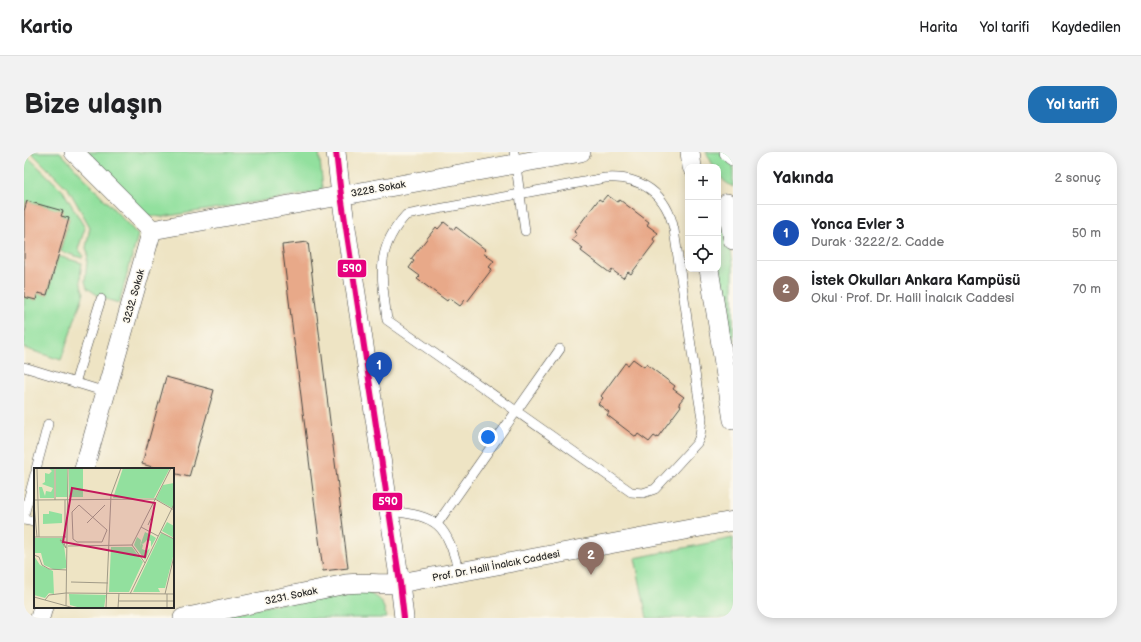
<!DOCTYPE html>
<html lang="tr">
<head>
<meta charset="utf-8">
<style>
  :root { --surface:#fff; --page:#f2f2f2; --text:#202124; --muted:#757577; --line:#e0e0e0; --accent:#1f6fb2 }
  body { margin:0; font-family:"Balsamiq Sans",sans-serif; background:var(--page); color:var(--text) }
  .controls { position:absolute; right:12px; top:12px; display:grid; overflow:hidden; border-radius:8px; box-shadow:0 2px 10px #0003 }
  .controls button { width:36px; height:36px; display:grid; place-items:center; padding:0; border:0; border-bottom:1px solid var(--line); background:var(--surface); color:var(--text); font:20px sans-serif }
  .you { position:absolute; left:464px; top:285px; width:14px; height:14px; margin:-10px; border:3px solid #fff; border-radius:50%; background:#1a73e8; box-shadow:0 0 0 6px #1a73e833 }
  .badge { display:grid; place-items:center; width:26px; height:26px; border-radius:50%; background:var(--accent); color:#fff; font-size:13px; font-weight:700 }
  .pin { position:absolute; translate:-50% -33px; filter:drop-shadow(0 1px 2px #0008) }
  .pin::after { content:''; position:absolute; top:21px; width:14px; height:12px; background:inherit; clip-path:polygon(0 0,100% 0,50% 100%) }
  .list { margin:0; padding:0; list-style:none }
  h2 { display:flex; justify-content:space-between; align-items:center; height:52px; margin:0; padding:0 16px; font-size:17px }
  h2 small { font-size:13px; font-weight:400; color:var(--muted) }
  .list li { display:grid; grid-template-columns:26px 1fr auto; gap:12px; align-items:center; box-sizing:border-box; height:56px; padding:0 16px; border-top:1px solid var(--line) }
  .list b { display:block; font-size:15px; white-space:nowrap }
  .list p { margin:0; font-size:13px; white-space:nowrap; color:var(--muted) }
  .list em { font-size:13px; font-style:normal; color:var(--muted) }
  .icon { flex:none; width:22px; height:22px; fill:none; stroke:currentColor; stroke-width:2; stroke-linecap:round; stroke-linejoin:round }
  .map { position:relative; flex:none; width:709px; height:466px; overflow:hidden; border-radius:16px }
  header { display:flex; align-items:center; gap:24px; box-sizing:border-box; height:56px; padding:0 20px; background:var(--surface); border-bottom:1px solid var(--line) }
  header strong { font-size:19px }
  nav { display:flex; gap:22px; margin-inline-start:auto; font-size:14px }
  .intro { display:flex; align-items:center; justify-content:space-between; box-sizing:border-box; height:96px; padding:0 24px }
  h1 { margin:0; font-size:28px }
  .button { padding:10px 18px; border-radius:16px; background:var(--accent); color:#fff; font-size:14px; font-weight:700 }
  main { display:flex; gap:24px; padding:0 24px }
  aside { flex:1; background:var(--surface); border-radius:16px; box-shadow:0 2px 10px #0003 }
  .map>svg:first-child { display:block }
  .green { fill:#92e09e; stroke:#5e8664 }
  .building { fill:#e8a989 }
  .lines { fill:none; stroke-linecap:round; stroke-linejoin:round }
  .lane-casing { stroke:#484742; stroke-width:10 }
  .street-casing { stroke:#484742; stroke-width:20 }
  .lane { stroke:#fff; stroke-width:9 }
  .street { stroke:#fff; stroke-width:19 }
  .bus-1-casing { stroke:#fbf7ec; stroke-width:9 }
  .bus-1 { stroke:#e5007d; stroke-width:6 }
  .labels { text-anchor:middle; stroke-width:3; stroke-linejoin:round; paint-order:stroke }
  .street-label { font-size:10px; fill:#2b2b2b; stroke:#fbf7ec }
  .inset-road { fill:none; stroke:#a09a87; stroke-width:1 }
  .view { fill:#c2185b; fill-opacity:0.15; stroke:#c2185b; stroke-width:2 }
  .inset-edge { fill:none; stroke:#2b2b2b; stroke-width:2 }
  .line-badge { stroke:#fbf7ec; stroke-width:1.5 }
  .badge-label { font-size:11px; text-anchor:middle; font-weight:bold; fill:#fff }
</style>
</head>
<body>
<header>
<strong>Kartio</strong>
<nav><a>Harita</a><a>Yol tarifi</a><a>Kaydedilen</a></nav>
</header>
<div class="intro"><h1>Bize ulaşın</h1><a class="button">Yol tarifi</a></div>
<main>
<div class="map">
<svg width="709" height="466" viewBox="0 0 709 466">
  <rect width="100%" height="100%" fill="#fbf7ec"/>
  <filter id="ink" filterUnits="userSpaceOnUse"><feTurbulence type="fractalNoise" baseFrequency=".025" numOctaves="2"/><feDisplacementMap in="SourceGraphic" scale="8" xChannelSelector="R" yChannelSelector="G"/><feConvolveMatrix kernelMatrix="1 2 1 2 8 2 1 2 1" color-interpolation-filters="sRGB"/></filter>
  <filter id="wash" filterUnits="userSpaceOnUse"><feTurbulence type="fractalNoise" baseFrequency=".012" numOctaves="4" result="noise"/><feDisplacementMap in="SourceGraphic" scale="16" xChannelSelector="R" yChannelSelector="G"/><feGaussianBlur stdDeviation="0.9" result="paint"/><feColorMatrix in="noise" values="0 0 0 0 0 0 0 0 0 0 0 0 0 0 0 0 0 1.4 0 .05"/><feComposite in="paint" operator="in"/></filter>
  <g filter="url(#wash)">
    <rect width="100%" height="100%" fill="#eee4c4"/>
    <path class="green" d="M5,0H36L114,83L95,151L78,146L63,136L61,129L64,101L62,96L66,75L45,38L8,1Z
      M60,0H295L299,36L294,40L138,65L123,63Z
      M682,0H709V35C701,30 694,26 694,15H690Z
      M0,5H4L39,39L61,76L54,97L59,103L58,106L36,99L45,66L37,64L38,59L3,49L1,55L0,54Z
      M701,61L709,112V223L694,117V62Z
      M34,104L58,111C56,122 55,131 60,141L37,208L0,196V145L12,148L14,141L23,143Z
      M709,386V466H623L611,406Z
      M333,436C350,444 360,445 362,466H184Z"/>
    <g id="blocks">
      <path class="building" d="M583,43L593,50L596,48L625,70L623,73L634,81L629,87L631,90L607,122L604,120L599,126L588,118L586,121L557,99L559,96L548,88L553,82L550,80L575,47L578,49Z
        M3,49L39,59L37,64L45,66L23,143L14,141L12,148L0,145V59Z
        M420,70L430,78L432,75L462,98L459,101L470,109L465,115L468,117L443,150L441,148L436,154L425,146L423,149L393,127L396,124L385,116L390,109L387,107L412,75L414,77Z
        M284,90L324,416L299,419L258,93Z
        M609,207L620,215L622,212L651,234L649,237L660,245L655,251L657,254L633,286L630,284L625,290L614,282L612,285L583,263L585,260L574,252L579,246L577,244L601,211L604,213Z
        M142,225L190,238L165,325L149,321V317H135L118,312Z"/>
    </g>
  </g>
  <g filter="url(#ink)">
    <use href="#blocks" fill-opacity="0" stroke="#484742" stroke-width="1"/>
    <g class="lines">
      <defs>
        <path id="lane" d="M490,0L501,79
          M581,26C617,23 643,42 650,78L675,248L678,266L676,284L673,291L631,337L619,341L607,340L363,168C358,125 350,98 382,63Z
          M0,215L82,240
          M51,231L77,147
          M12,317L24,272
          M365,359C415,364 422,372 435,420
          M0,363L11,322
          M0,368L11,370
          M413,372L536,197"/>
        <path id="street" d="M50,0L128,78L60,317
          M312,0L317,43L376,431L380,466
          M666,0L668,15
          M705,0L709,4
          M703,51L709,88
          M128,78L557,0
          M685,117L709,268
          M16,466L19,455
          M159,466L322,432C340,430 358,433 376,431L709,369"/>
      </defs>
      <use href="#lane" class="lane-casing"/>
      <use href="#street" class="street-casing"/>
      <use href="#lane" class="lane"/>
      <use href="#street" class="street"/>
      <defs>
        <path id="bus-1" d="M312,0L317,43L376,431L380,466"/>
      </defs>
      <use href="#bus-1" class="bus-1-casing"/>
      <use href="#bus-1" class="bus-1"/>
    </g>
  </g>
  <g class="labels">
    <g class="street-label">
      <text transform="translate(354 36) rotate(-10)" y="4">3228. Sokak</text>
      <text transform="translate(109 144) rotate(-74)" y="4">3232. Sokak</text>
      <text transform="translate(472 413) rotate(-11)" y="4">Prof. Dr. Halil İnalcık Caddesi</text>
      <text transform="translate(267 443) rotate(-12)" y="4">3231. Sokak</text>
    </g>
  </g>
  <g transform="translate(10 316)">
    <rect width="140" height="140" fill="#eee4c4"/>
    <path d="M14,0H20V30H6L5,19H8L11,28L12,23L17,24L19,20L8,16L11,14V5L15,6L18,3ZM22,0H33L34,29H22ZM35,0H49V29H35ZM89,0H136L120,30H79ZM140,15V41L122,31L129,17ZM15,43L28,46V55L9,56V46H15ZM133,54L140,58V70L128,63ZM111,64L119,68L118,75L119,68L122,70L117,79V73L113,72L109,76L107,75ZM127,65L140,71V85L131,120H124L126,124H99ZM103,69L107,72L106,79L107,75L109,77L108,81L113,83L116,80L113,87L117,80L111,92L100,77ZM0,70H29L33,100L21,102L10,97L7,85H0ZM77,79H98L109,94L95,124H75ZM0,88L6,97L19,103L20,126L15,125L11,130L0,127ZM35,126L72,127L70,140H47L36,137Z" fill="#92e09e"/>
    <path class="inset-road" d="M3,0L5,69M21,0V32M0,32L121,31L140,42M0,36L3,69M45,37L73,62L68,74H43L39,71L38,44ZM53,55L71,37M114,57L119,46M107,59L124,68M126,64L140,71M0,69H32M31,69V32M26,72H27L30,75L32,80ZM34,78L98,77M0,87L5,89L8,97L15,101L33,102M111,95L98,77L137,0M37,114L74,115M96,126L140,36M131,126L140,88M0,129L40,140M11,132L15,127L32,125L140,126M85,133H140M32,138L34,0M72,140L77,27L87,0M84,140L85,125M133,140V126"/>
    <path class="view" d="M38,20L121,35L111,89L29,74Z"/>
    <rect width="140" height="140" class="inset-edge"/>
  </g>
  <g class="line-badge">
    <rect x="313" y="107" width="30" height="19" rx="4" fill="#e5007d"/>
    <rect x="348" y="340" width="31" height="19" rx="4" fill="#e5007d"/>
  </g>
  <g class="badge-label">
    <text x="328" y="120">590</text>
    <text x="364" y="353">590</text>
  </g>
</svg>
<div class="controls">
<button>+</button>
<button>−</button>
<button><svg class="icon" aria-label="locate" viewBox="0 0 24 24"><circle cx="12" cy="12" r="6"/><path d="M12 2v4M12 18v4M2 12h4M18 12h4"/></svg></button>
</div>
<div class="you"></div>
<div class="pin badge" style="left:355px;top:233px;background:#1a4fb4">1</div>
<div class="pin badge" style="left:567px;top:423px;background:#8d6e63">2</div>
</div>
<aside>
<h2>Yakında<small>2 sonuç</small></h2>
<ul class="list">
<li><span class="badge" style="background:#1a4fb4">1</span><div><b>Yonca Evler 3</b><p>Durak · 3222/2. Cadde</p></div><em>50 m</em></li>
<li><span class="badge" style="background:#8d6e63">2</span><div><b>İstek Okulları Ankara Kampüsü</b><p>Okul · Prof. Dr. Halil İnalcık Caddesi</p></div><em>70 m</em></li>
</ul>
</aside>
</main>
</body>
</html>
